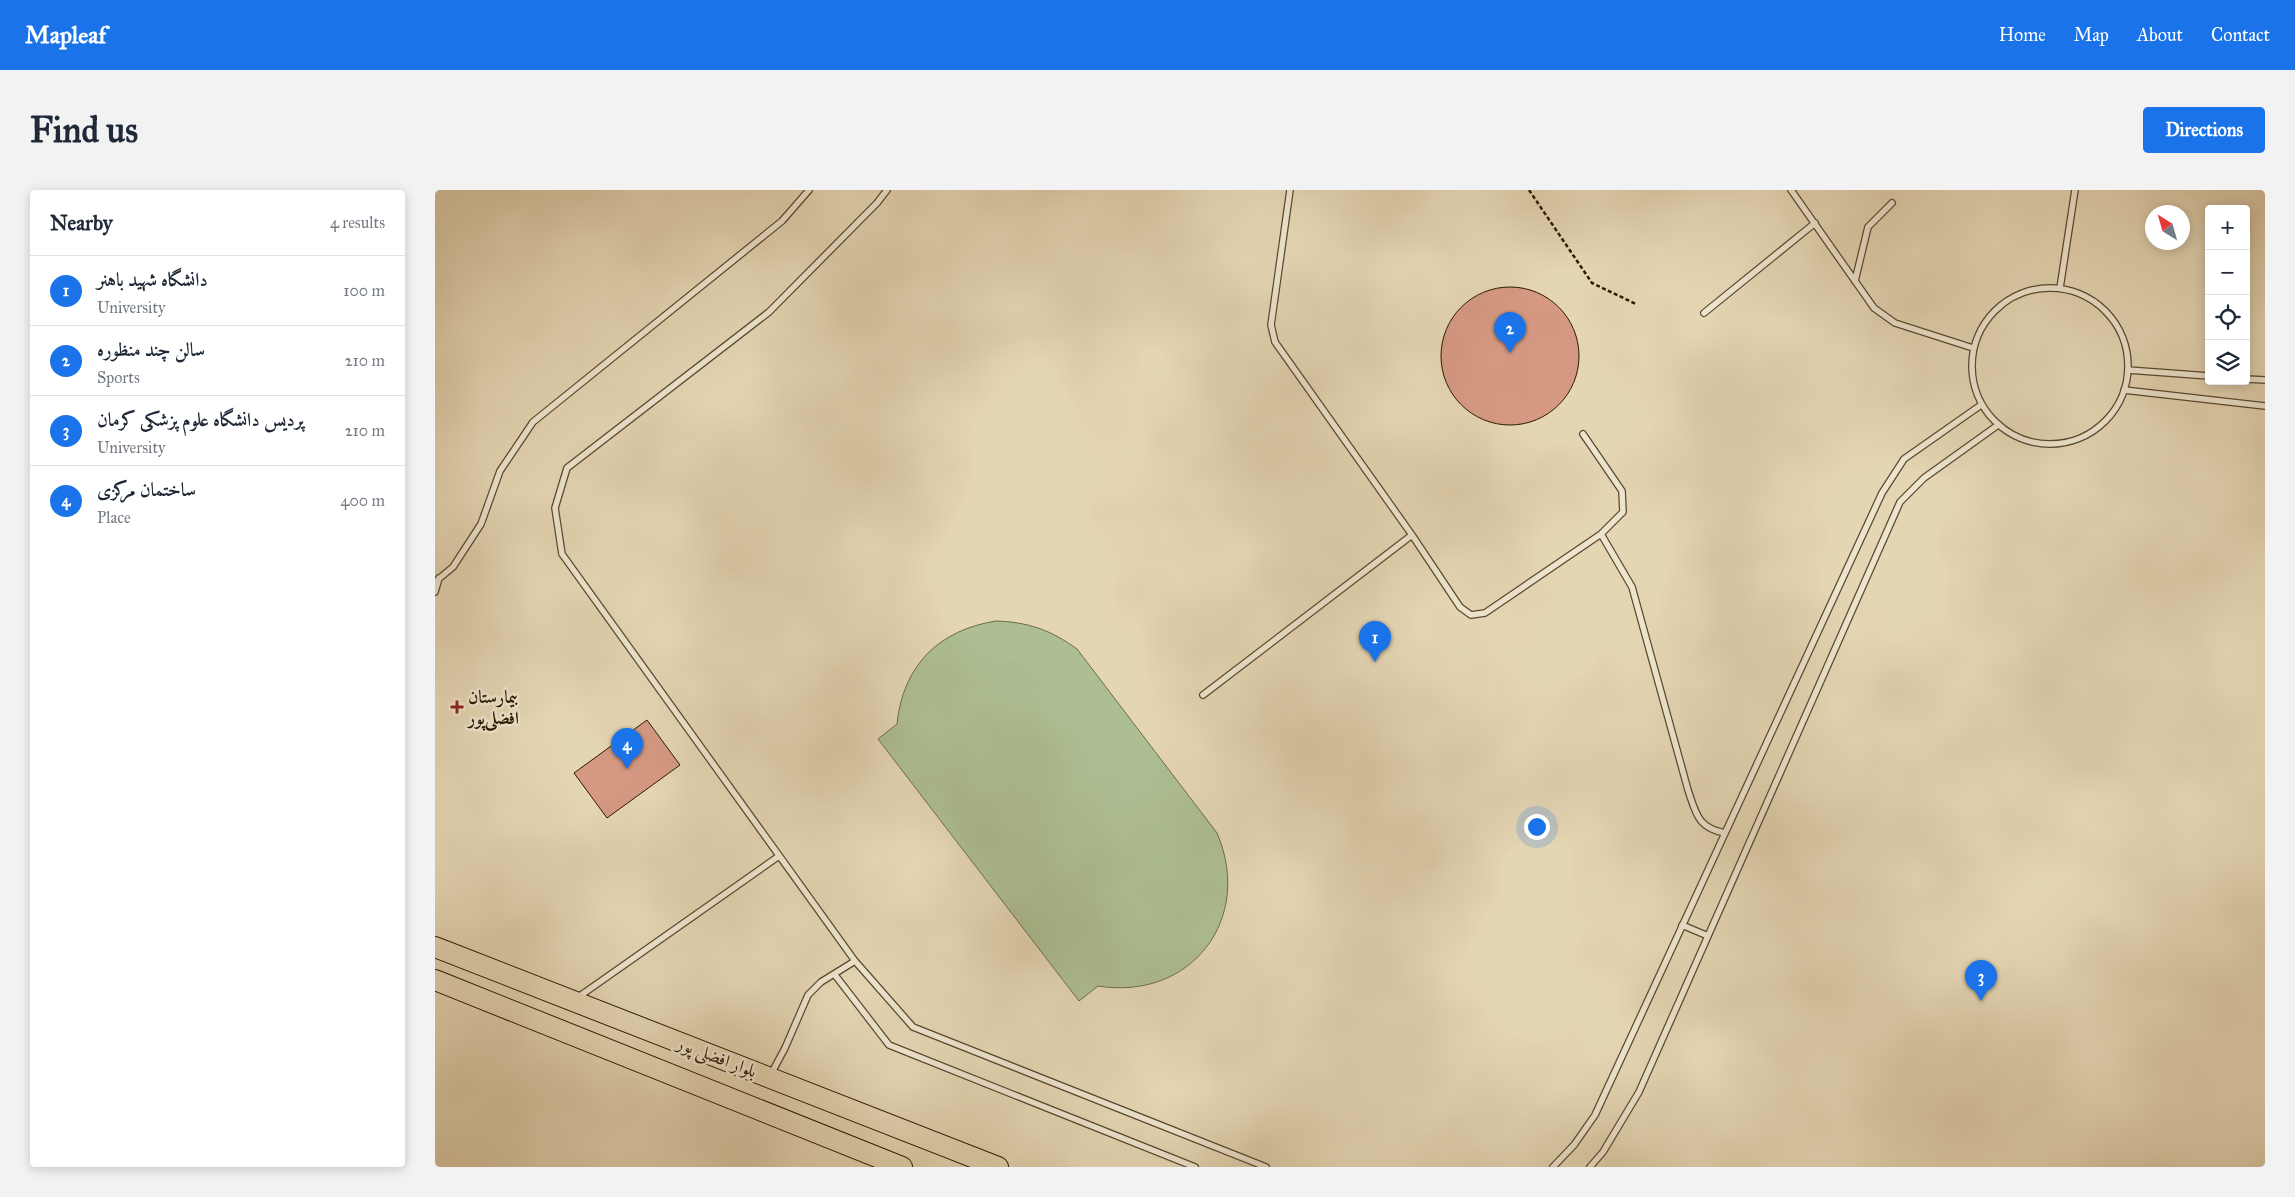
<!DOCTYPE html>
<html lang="en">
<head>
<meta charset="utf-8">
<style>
  :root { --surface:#fff; --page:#f2f2f3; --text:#1f2937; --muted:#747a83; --line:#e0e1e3; --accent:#1a73e8 }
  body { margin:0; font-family:"IM FELL Great Primer",Amiri,serif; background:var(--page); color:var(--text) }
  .controls { position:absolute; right:15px; top:15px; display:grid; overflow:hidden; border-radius:5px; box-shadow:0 2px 12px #0003 }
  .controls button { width:45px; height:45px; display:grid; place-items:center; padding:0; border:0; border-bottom:1px solid var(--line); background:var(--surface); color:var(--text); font:25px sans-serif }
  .compass { position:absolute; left:1710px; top:15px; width:45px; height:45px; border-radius:50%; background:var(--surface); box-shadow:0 2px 12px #0003; rotate:323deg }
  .you { position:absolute; left:1101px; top:636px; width:18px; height:18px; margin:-12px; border:4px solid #fff; border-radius:50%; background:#1a73e8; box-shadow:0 0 0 8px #1a73e833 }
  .badge { display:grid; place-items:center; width:32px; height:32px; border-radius:50%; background:var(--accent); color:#fff; font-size:16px; font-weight:700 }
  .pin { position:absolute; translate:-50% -41px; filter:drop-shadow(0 1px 2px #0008) }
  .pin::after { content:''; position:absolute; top:26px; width:18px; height:15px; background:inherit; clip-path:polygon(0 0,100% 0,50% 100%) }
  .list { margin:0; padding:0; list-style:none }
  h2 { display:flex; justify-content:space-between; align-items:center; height:65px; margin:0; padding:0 20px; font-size:21px }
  h2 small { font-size:16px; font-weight:400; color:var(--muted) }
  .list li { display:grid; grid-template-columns:32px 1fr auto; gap:15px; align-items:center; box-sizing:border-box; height:70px; padding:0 20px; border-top:1px solid var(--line) }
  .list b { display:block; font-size:19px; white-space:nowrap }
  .list p { margin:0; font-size:16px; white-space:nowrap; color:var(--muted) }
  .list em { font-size:16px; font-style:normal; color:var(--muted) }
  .icon { flex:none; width:28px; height:28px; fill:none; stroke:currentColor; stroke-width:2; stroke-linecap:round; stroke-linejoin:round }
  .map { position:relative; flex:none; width:1830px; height:977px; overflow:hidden; border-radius:5px }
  header { display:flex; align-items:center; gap:30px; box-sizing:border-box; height:70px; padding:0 25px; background:var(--accent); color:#fff }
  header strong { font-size:24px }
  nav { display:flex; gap:28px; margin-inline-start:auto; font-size:18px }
  .intro { display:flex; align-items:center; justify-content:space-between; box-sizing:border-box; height:120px; padding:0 30px }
  h1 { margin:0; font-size:35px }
  .button { padding:12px 22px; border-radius:5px; background:var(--accent); color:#fff; font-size:18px; font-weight:700 }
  main { display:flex; gap:30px; padding:0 30px }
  aside { flex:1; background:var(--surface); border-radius:5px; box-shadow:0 2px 12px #0003 }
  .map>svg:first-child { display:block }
  .green { fill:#adbe92; stroke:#6c6c4a }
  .building { fill:#d59982; stroke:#2c1a01 }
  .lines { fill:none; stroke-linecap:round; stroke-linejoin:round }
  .service-casing { stroke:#5a492e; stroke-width:8 }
  .trunk-casing { stroke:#2c1a01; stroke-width:22 }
  .path { stroke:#2c1a01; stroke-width:2.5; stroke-dasharray:4 2.5; stroke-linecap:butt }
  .service { stroke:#ede4ce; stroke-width:5.5 }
  .trunk { stroke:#e4d5b3; stroke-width:20 }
  .poi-dot { fill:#8f2418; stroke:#ede4ce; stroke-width:2 }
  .labels { text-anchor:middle; stroke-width:5; stroke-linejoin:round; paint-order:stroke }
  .poi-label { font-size:18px; font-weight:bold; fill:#2c1a01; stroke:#ede4ce; text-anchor:start }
  .street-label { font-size:18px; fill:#2c1a01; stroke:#ede4ce }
</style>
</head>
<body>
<header>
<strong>Mapleaf</strong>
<nav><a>Home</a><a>Map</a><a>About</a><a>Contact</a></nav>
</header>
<div class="intro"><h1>Find us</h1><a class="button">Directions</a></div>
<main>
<aside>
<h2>Nearby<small>4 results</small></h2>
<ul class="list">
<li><span class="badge">1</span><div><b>دانشگاه شهید باهنر</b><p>University</p></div><em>100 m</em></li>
<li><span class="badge">2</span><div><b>سالن چند منظوره</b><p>Sports</p></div><em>210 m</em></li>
<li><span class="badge">3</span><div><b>پردیس دانشگاه علوم پزشکی کرمان</b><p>University</p></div><em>210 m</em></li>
<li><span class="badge">4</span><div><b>ساختمان مرکزی</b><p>Place</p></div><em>400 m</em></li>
</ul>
</aside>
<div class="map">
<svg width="1830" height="977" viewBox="0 0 1830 977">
  <rect width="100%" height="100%" fill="#e4d5b3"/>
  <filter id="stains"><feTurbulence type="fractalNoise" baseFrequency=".004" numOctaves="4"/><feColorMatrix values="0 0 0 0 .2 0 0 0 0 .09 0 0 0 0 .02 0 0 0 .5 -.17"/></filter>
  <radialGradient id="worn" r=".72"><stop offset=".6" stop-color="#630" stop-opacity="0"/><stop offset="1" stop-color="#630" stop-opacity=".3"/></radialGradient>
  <path class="green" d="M561,431C593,432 616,440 642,459L782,643C819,729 756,811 663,796L644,811L443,549L462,534C468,475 504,440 561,431Z"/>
  <path class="building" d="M1006 166a69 69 0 1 1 138 0a69 69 0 1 1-138 0Z
    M212,530L245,575L172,628L139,583Z"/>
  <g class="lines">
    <defs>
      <path id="service" d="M855,0L836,135L840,152L977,345L1025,417L1036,425L1050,423L1166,344L1188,322L1187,301L1148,244
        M1356,0L1439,118L1460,133L1538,158
        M1420,91L1433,37L1457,13
        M1625,98L1640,0
        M1537 176a78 78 0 1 1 156 0a78 78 0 1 1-156 0Z
        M1269,123L1380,33
        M1693,180L1774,186
        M1811,189L1830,190
        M1689,200L1830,216
        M1166,344L1197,397L1253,600C1261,624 1263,638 1290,643
        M0,392L18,377L46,334L65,281L98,232L347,31L374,0
        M0,402L4,388
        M768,505L977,345
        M1247,735L1273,746
        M420,771L478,837L831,977
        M400,785L454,855L760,977
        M142,808L344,666
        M335,886L350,858L373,805L386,792L420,771L127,364L120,318L132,278L334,122L442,13L452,0
        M1118,977L1139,955L1160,925L1447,303L1469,269L1546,215
        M1155,977L1168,962L1204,902L1465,312L1489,288L1563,235"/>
      <path id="trunk" d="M0,757L563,977
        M0,790L467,977"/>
    </defs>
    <use href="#service" class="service-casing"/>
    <use href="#trunk" class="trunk-casing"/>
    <path class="path" d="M1094,0L1157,93L1201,114"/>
    <use href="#service" class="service"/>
    <use href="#trunk" class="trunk"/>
  </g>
  <path class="poi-dot" d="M19.5 509.5h5v5h5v5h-5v5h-5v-5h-5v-5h5z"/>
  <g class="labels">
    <g class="poi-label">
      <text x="33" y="513">بیمارستان<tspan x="33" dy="21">افضلی‌پور</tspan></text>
    </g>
    <g class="street-label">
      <text transform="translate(282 867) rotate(21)" y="6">بلوار افضلی پور</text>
    </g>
  </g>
  <rect width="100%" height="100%" filter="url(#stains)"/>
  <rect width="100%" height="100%" fill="url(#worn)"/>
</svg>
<div class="controls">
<button>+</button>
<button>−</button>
<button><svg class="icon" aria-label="locate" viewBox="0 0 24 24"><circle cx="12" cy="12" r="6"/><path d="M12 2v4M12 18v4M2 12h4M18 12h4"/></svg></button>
<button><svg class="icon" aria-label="layers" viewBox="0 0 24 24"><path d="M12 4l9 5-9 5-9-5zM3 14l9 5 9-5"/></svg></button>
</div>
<svg class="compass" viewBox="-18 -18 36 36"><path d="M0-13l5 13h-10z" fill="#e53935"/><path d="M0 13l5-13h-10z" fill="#747a83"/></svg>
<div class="you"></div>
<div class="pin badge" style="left:940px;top:472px">1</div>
<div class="pin badge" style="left:1075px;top:163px">2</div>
<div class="pin badge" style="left:1546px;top:811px">3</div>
<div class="pin badge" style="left:192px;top:579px">4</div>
</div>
</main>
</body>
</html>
